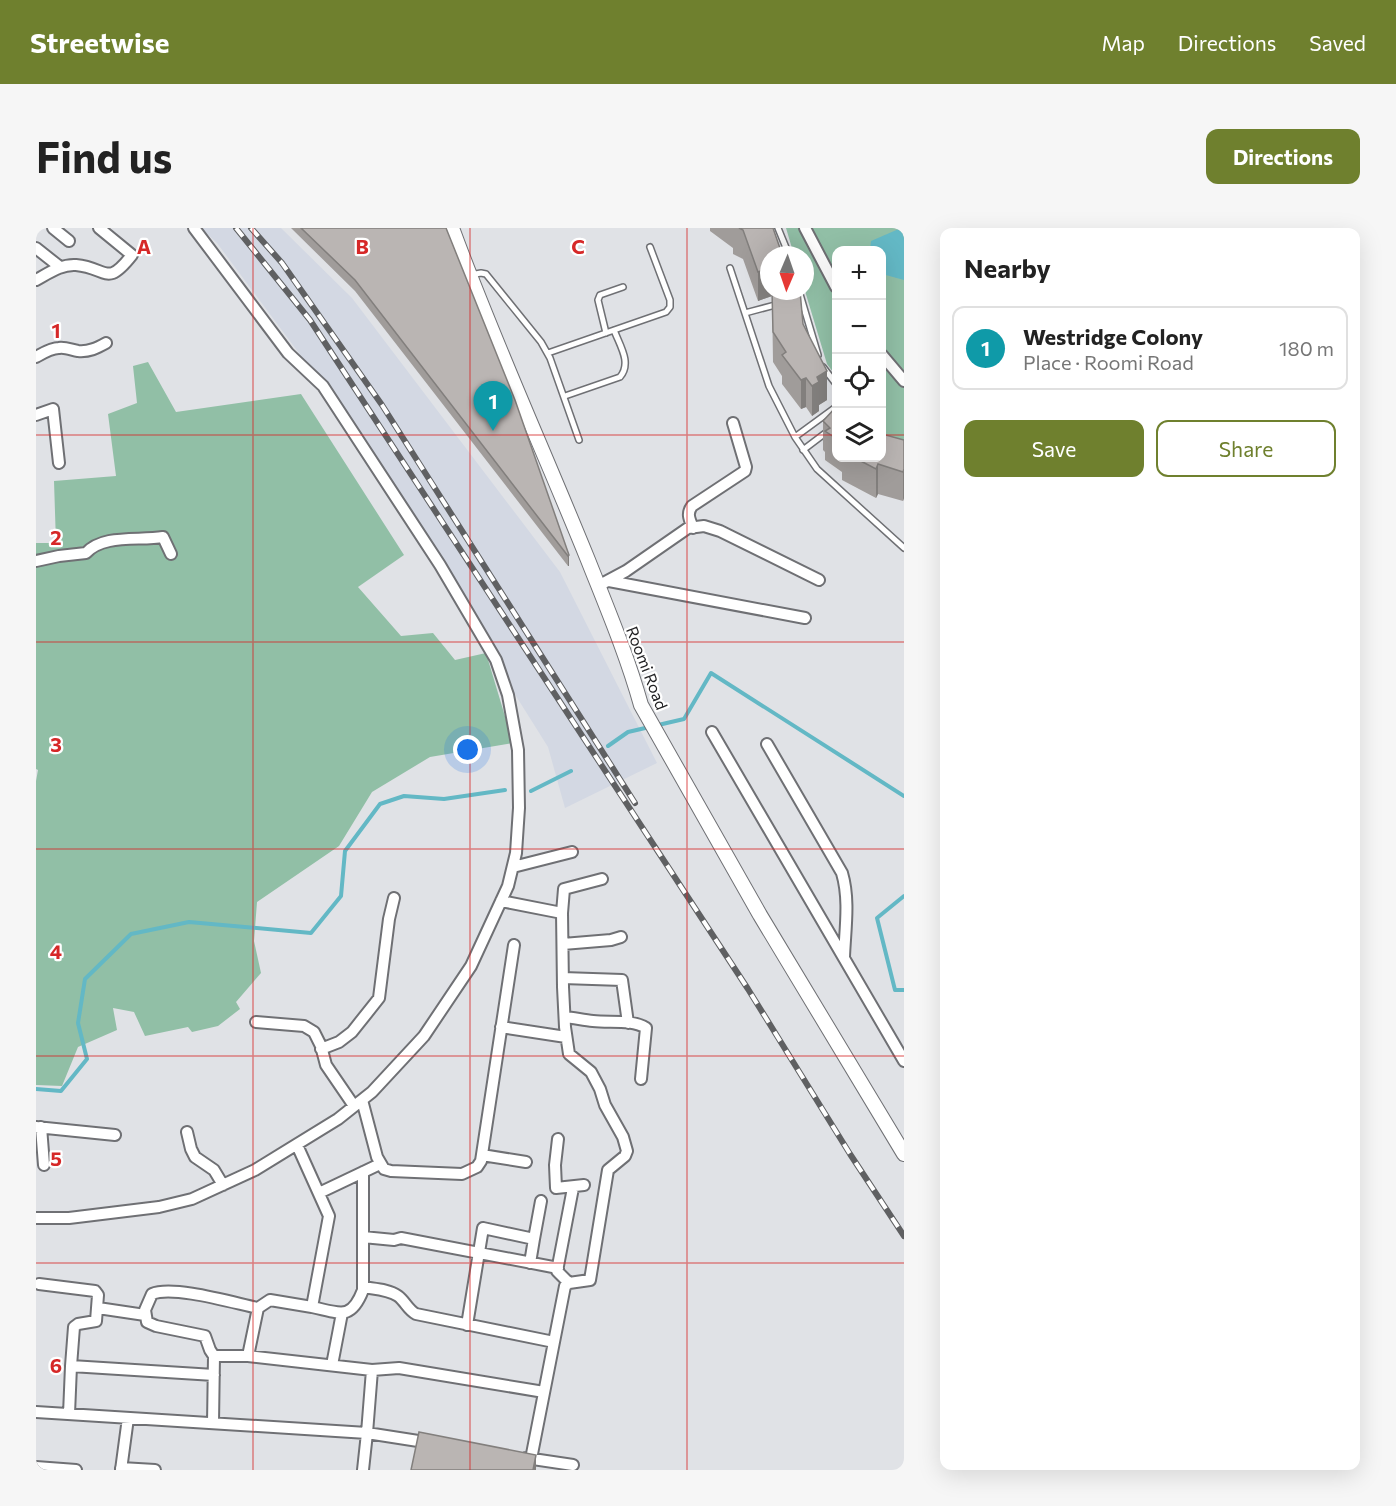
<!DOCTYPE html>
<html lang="en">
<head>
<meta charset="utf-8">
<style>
  :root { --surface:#fff; --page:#f6f6f6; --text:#222; --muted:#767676; --line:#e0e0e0; --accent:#6f802e }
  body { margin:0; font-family:Commissioner,sans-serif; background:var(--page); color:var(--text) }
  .controls { position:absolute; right:18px; top:18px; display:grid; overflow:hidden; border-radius:12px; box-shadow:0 6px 24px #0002 }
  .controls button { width:54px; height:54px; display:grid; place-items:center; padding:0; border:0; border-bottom:2px solid var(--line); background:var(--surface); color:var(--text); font:30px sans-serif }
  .compass { position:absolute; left:724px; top:18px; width:54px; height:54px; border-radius:50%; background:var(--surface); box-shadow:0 6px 24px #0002; rotate:182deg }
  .you { position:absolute; left:432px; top:522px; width:21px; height:21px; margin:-15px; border:4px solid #fff; border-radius:50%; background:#1a73e8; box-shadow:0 0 0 9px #1a73e833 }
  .badge { display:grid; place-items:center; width:39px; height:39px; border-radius:50%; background:var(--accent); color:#fff; font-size:20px; font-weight:700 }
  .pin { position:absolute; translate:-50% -50px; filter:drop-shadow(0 2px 3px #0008) }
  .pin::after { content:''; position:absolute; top:32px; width:21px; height:18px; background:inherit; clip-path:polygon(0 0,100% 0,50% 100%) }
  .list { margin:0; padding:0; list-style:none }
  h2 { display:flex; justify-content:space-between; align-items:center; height:78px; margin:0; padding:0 24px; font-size:26px }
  h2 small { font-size:20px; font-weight:400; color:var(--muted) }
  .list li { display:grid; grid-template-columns:39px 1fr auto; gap:18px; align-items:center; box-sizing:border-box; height:84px; margin:0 12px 12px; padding:0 12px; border:2px solid var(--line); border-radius:12px }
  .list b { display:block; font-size:22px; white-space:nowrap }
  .list p { margin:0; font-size:20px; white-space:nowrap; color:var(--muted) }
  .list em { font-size:20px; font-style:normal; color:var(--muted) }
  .actions { display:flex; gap:12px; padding:18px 24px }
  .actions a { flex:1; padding:14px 0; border:2px solid var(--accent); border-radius:12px; text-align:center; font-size:21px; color:var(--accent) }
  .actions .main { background:var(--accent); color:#fff }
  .icon { flex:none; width:33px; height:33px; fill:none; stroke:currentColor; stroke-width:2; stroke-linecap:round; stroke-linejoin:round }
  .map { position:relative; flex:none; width:868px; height:1242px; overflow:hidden; border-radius:12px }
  header { display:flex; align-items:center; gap:36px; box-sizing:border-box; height:84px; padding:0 30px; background:var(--accent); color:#fff }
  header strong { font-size:28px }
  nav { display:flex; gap:33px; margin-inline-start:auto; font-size:21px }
  .intro { display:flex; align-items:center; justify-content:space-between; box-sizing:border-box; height:144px; padding:0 36px }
  h1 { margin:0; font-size:42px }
  .button { padding:15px 27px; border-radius:12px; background:var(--accent); color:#fff; font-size:21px; font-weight:700 }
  main { display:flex; gap:36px; padding:0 36px }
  aside { flex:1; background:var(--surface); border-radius:12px; box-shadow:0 6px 24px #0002 }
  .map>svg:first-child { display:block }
  .built { fill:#d3d8e3 }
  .green { fill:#91bfa6 }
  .water { fill:#63b8c5 }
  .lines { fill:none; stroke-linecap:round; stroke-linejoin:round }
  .stream { stroke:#63b8c5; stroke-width:4 }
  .service-casing { stroke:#6f7074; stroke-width:8 }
  .minor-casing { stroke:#6f7074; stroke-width:14 }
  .tertiary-casing { stroke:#6f7074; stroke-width:16 }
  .service { stroke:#fff; stroke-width:5 }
  .minor { stroke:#fff; stroke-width:10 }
  .tertiary { stroke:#fff; stroke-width:14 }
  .rail-casing { stroke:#5f6062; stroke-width:6 }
  .rail { stroke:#fff; stroke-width:4; stroke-dasharray:11; stroke-linecap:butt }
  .wall { fill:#a09c9a }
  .shaded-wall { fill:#827f7d }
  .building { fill:#bab5b3; stroke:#827f7d; stroke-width:1.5 }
  .grid { fill:none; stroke:#d62828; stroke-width:1.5; stroke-opacity:0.55 }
  .labels { text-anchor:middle; stroke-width:4.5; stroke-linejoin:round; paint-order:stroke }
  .street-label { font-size:16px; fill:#212123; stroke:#fff }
  .grid-label { font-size:20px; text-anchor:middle; font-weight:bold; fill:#d62828; stroke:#fff; stroke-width:4.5; stroke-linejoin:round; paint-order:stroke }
</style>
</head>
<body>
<header>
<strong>Streetwise</strong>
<nav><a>Map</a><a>Directions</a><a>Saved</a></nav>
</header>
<div class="intro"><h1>Find us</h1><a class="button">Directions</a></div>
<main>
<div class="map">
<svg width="868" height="1242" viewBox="0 0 868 1242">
  <rect width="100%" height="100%" fill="#e0e2e6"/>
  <path class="built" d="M165,0H245L316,70L524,344L621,535L529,580L512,519L274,140L181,15Z"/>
  <path class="green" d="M750,0H868V224L861,223L846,204V22H800V148L791,136L769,63V27H758Z
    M112,134L140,184L265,166L368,327L322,359L365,408L397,405L419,432L450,425L477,515L394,529L336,564L303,618L221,674L218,713L225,745L200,774L204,781L182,798L156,804L152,799L109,808L98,784L77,780L81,802L42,819L26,858L0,857V553L2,542L0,541V315H20L18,253L80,248L72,186L101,175L97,138Z"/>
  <path class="water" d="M865,0H868V52L846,46V22H834L835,13Z"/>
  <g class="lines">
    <path class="stream" d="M572,518L592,504L648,491L675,445L868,568
      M495,563L535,543
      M868,668L841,690L859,762H868
      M0,861L25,863L51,831L42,795L49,751L95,706L153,694L275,705L305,668L309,623L344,576L368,568L408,571L469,562"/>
    <defs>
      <path id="service" d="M742,0L753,27
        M694,40L733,158L759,209L781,241L868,320
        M434,47L445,45L450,46L505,114L514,130L543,212
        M763,63L782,127
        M709,85L743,76
        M570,105L562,72L564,67L587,59
        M512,125L630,84L634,79V72L614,19
        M787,139L800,156
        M529,168L584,149C596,135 584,118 578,102
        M759,209L800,179
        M767,222L800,197"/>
      <path id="minor" d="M17,0L33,13
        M769,0L800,59
        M0,20L24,39
        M0,52C13,45 25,36 40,37C72,40 70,60 96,27L63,0
        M846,127L868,153
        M0,129C7,125 15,120 23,120C29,119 36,122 42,123C53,124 61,120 70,115
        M0,187L17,181L23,235
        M657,300C654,292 650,286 656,278L709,243L710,239L697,195
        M0,333L23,328L50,325C67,306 102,313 127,309L135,326
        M573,353L769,390
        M562,358L590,343L652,300L668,298L684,303L783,352
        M676,504L868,833
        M731,516L806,645C814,672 809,702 808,729
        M477,639L536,624
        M465,673L526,685
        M527,716L575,712L585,709
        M527,750L586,752L592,795
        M529,789C538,790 548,792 557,793C574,795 596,791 610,800L605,851
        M220,794L268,798L278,804L285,818L290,837L318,878
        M465,799L530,809
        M285,821L303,814L316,804L343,770L353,691L358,670
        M326,872L341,929L348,941L355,943L426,946L441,939L445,933L478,717
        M0,899L79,907
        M5,899L8,937
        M151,904L155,921L159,929L178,942L187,957
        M522,911L519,937L520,960L548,957
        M446,927L490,934
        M283,965L344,936
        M0,990H33L123,979L156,971L219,942L302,891L336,864L388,808L435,738L472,658L480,625L483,580L482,522L472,467L460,432L404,337L287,158L252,125L158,0
        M327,1009L358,1012L365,1010L522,1040
        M498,1011L505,973
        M533,1055L521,1043L537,960
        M3,1056L59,1063L62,1067L60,1093L42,1096L38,1099L35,1138
        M327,1059C338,1061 352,1061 362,1068C369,1073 372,1082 380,1086L518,1114
        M276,1079C304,1085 315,1093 327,1062V944
        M62,1080L109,1087
        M431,1097L447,1000L498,1011L494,1035
        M178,1128L174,1122L169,1108L120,1098L111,1094L109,1082L116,1066C137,1057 198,1075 222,1080
        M296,1137L306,1085
        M336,1142L363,1140L508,1164
        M0,1184L331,1205L336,1142L212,1128L222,1080L234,1072L276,1079L293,988L261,917
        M33,1186L35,1138L178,1147
        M177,1195L178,1128H212
        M490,1230L537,1237
        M495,1231L529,1058L533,1055L554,1052L572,942L589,928L591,923L587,909L569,877L564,861L555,844L533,826L529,799L527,759L526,685L528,661L566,651
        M0,1239L40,1242
        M85,1240L119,1242
        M85,1242L92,1190
        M327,1242L331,1205L395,1215"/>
      <path id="tertiary" d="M416,0C457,112 507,221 552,332C571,380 591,427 605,477L724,687L868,926"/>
    </defs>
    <use href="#service" class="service-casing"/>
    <use href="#minor" class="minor-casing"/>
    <use href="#tertiary" class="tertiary-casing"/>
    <use href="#service" class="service"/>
    <use href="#minor" class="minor"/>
    <use href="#tertiary" class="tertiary"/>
    <defs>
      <path id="rail" d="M200,0L274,92L712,761L814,926L868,1008
        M215,0L246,35L346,177L599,575"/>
    </defs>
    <use href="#rail" class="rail-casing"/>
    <use href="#rail" class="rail"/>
  </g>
  <path class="wall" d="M255,0H410L533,327V338H532L319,63Z
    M674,0H737L733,27V63L767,96L791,172L783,177V183L776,188L770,179L765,181L746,156V148L737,134L736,68L722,73L707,31L697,26V20L674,3Z
    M801,178V230H846L868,212V270L867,273L842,266L840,270L806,252V244L789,232V224L787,222V193Z"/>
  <path class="shaded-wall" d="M733,40V63H736V68L722,73V44Z
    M791,143V172L783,177V183L776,188V158L781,149Z
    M770,150V179L765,181V152Z
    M842,236V266L840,270V241Z
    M868,241V270L867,273V244Z
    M533,327V338H532V328Z
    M500,1227V1242H497Z"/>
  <path class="building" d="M265,0H410L479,172L533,327L532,328L319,52Z
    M703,0H737L746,26L733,27V40L722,44L707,2Z
    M736,63H764L767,96L791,143L781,149L783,154L776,158L770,150L765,152L746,127L750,124L737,104Z
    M801,178V211L789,203L794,200L787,193Z
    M846,206L868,212V241L867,244L842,236L840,241L819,230H846Z
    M383,1204L500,1227L497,1242H375Z"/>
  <path class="grid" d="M217,0V1242M434,0V1242M651,0V1242M0,207H800M846,207H868M0,414H868M0,621H868M0,828H868M0,1035H868"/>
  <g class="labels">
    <g class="street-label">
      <text transform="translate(611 440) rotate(69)" y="6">Roomi Road</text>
    </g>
  </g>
  <g class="grid-label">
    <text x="108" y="26">A</text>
    <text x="326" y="26">B</text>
    <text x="542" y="26">C</text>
    <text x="20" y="110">1</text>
    <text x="20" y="317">2</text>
    <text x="20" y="524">3</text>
    <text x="20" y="731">4</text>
    <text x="20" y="938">5</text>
    <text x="20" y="1145">6</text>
  </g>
</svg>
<div class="controls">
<button>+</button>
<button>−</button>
<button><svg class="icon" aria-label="locate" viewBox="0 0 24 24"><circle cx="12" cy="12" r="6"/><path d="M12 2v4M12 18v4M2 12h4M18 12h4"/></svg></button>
<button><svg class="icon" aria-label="layers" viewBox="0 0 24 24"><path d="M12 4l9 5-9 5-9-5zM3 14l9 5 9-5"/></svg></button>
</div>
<svg class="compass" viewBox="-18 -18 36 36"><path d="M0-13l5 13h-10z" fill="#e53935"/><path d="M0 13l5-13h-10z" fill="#767676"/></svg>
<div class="you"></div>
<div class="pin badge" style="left:457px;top:203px;background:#0f9aa8">1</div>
</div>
<aside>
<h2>Nearby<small></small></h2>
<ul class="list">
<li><span class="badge" style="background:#0f9aa8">1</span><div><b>Westridge Colony</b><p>Place · Roomi Road</p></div><em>180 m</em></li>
</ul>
<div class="actions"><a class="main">Save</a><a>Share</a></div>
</aside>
</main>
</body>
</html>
